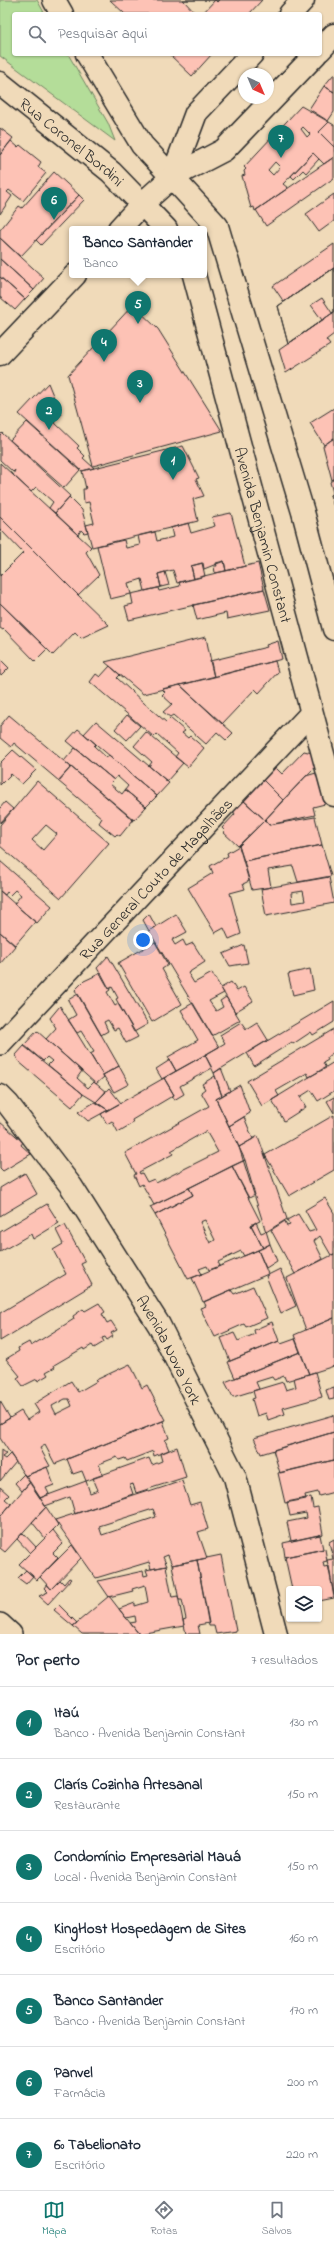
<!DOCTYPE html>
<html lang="pt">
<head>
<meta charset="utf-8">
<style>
  :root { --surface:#fff; --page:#f2f2f3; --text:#1f2937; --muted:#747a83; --line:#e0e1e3; --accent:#0f766e }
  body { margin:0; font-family:"Indie Flower",sans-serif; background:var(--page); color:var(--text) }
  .controls { position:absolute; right:12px; bottom:12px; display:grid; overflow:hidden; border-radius:4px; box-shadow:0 1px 3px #0004 }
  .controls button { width:36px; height:36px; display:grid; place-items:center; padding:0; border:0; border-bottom:1px solid var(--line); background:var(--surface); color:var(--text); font:20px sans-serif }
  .compass { position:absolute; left:238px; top:68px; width:36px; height:36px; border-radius:50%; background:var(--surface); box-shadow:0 1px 3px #0004; rotate:136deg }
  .you { position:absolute; left:143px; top:940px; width:14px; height:14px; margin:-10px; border:3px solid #fff; border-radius:50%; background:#1a73e8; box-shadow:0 0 0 6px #1a73e833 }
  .badge { display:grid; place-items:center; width:26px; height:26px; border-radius:50%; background:var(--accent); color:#fff; font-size:13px; font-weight:700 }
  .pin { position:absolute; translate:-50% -33px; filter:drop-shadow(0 1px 2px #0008) }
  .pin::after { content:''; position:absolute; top:21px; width:14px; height:12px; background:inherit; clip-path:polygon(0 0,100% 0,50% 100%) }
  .popup { position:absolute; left:69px; top:226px; width:138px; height:52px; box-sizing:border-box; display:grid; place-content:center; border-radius:4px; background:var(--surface); filter:drop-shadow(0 1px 3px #0005); font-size:13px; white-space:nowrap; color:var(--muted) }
  .popup b { font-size:15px; color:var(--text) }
  .popup::after { content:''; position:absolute; left:50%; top:100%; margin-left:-8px; border:8px solid transparent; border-top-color:var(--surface) }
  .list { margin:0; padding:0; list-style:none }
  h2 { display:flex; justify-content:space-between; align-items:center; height:52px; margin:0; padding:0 16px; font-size:17px }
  h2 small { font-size:13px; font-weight:400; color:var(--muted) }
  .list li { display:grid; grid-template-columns:26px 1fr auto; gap:12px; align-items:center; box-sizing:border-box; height:72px; padding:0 16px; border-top:1px solid var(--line) }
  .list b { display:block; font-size:15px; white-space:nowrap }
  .list p { margin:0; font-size:13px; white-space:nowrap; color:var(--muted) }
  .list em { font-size:13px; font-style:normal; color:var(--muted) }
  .icon { flex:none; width:22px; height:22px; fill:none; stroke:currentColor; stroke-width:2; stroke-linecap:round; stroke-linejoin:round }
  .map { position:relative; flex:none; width:334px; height:1634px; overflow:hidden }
  .search { position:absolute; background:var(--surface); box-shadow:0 1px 3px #0004; left:12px; right:12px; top:12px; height:44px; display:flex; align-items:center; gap:10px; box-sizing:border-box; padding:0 14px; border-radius:4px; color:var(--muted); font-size:15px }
  .sheet { height:556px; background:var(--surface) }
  nav { display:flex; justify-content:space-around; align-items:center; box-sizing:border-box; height:56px; border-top:1px solid var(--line); background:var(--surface); font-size:11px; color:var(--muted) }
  nav a { display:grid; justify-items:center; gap:2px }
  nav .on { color:var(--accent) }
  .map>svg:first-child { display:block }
  .green { fill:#b4dd99; stroke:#708462 }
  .building { fill:#fdc2b5; stroke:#2b2b2b; fill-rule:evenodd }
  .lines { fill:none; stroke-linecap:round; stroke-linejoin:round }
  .minor-casing { stroke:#2b2b2b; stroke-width:24 }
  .tertiary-casing { stroke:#2b2b2b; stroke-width:25 }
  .secondary-casing { stroke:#2b2b2b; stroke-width:25 }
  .minor { stroke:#f0dab9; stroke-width:21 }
  .tertiary { stroke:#f0dab9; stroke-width:22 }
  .secondary { stroke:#f0dab9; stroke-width:22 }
  .labels { text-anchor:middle; stroke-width:3; stroke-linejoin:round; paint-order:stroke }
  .street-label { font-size:16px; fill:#2b2b2b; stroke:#f0dab9 }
</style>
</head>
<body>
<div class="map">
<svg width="334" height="1634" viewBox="0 0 334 1634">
  <rect width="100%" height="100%" fill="#f0dab9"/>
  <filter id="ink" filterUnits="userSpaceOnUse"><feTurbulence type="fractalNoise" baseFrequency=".025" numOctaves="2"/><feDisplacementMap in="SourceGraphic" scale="8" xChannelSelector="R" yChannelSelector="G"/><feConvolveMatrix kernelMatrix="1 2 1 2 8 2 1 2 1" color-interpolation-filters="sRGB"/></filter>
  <g filter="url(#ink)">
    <path class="green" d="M0,0H37L45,14H14V54H68L108,123L115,141L0,56Z"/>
    <path class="building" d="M110,0H262L249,14H125Z
      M183,0H219L217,2L215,0L202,14H196Z
      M169,54H212L192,76Z
      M334,74V92L324,86Z
      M324,86L334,92V112L328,121L309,109Z
      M301,106L329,122L319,132L334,147V157L324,164L313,153L283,184L288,188L255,211L254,207L251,208L242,176L245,175L244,171L246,169L244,167ZM303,127L310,134L307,137L301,129ZM275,162L280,167L273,175L268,170Z
      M329,122L334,125V147L319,132Z
      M0,128L13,138L0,155Z
      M11,141L18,147L20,145L41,162L38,167L46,173L23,201L9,190L7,192L12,196L0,214V155Z
      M313,153L319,159L306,173L303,170L294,179L291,176Z
      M334,157V178L266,226L256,210Z
      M54,172L79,195L20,257L0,238V230L19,206L22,208Z
      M334,194V221L319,232L306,214Z
      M79,195L84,200L41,245L36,240Z
      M0,238L44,278L34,290L0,259Z
      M334,244V268L284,302L273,286Z
      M0,259L34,290L25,299L0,277Z
      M334,268V312L288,344L278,306Z
      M334,268V312L332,313L322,298L311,305L322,320L288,344L278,306Z
      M0,277L25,299L15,310L0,297Z
      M133,305L158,329L222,431L93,466L68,375Z
      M334,312V334L326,340L330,345L286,373L279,350Z
      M48,383L61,415L54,422L79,446L77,448L85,456L83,458L94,468L82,471L19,414Z
      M334,408V438L324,445L310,423Z
      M27,422L80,470L64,488L10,440Z
      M2,433L70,496L55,513L49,508L53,502L36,487L31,492L13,475L15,470L13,472L0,460V435Z
      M334,438V479L332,480L323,446Z
      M183,446L199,478L196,479L204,496L193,499L198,521L92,547L86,525L94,523L89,502L84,503L83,489H86L82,471Z
      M0,463L91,547L86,552L99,575L78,595L0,517Z
      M334,479V507L330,495L333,493L330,482Z
      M334,492V507L330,495Z
      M69,497L82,510L88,532L84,533L81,530L78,535L55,513Z
      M231,513L245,566L226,571L224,561L204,569L203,563L191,566L194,579L177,583L173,570L165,572L158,574L161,587L145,591L142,579L136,581L128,583L131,594L110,599L97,546L124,540L126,548L140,545L138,536L155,532L157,541L173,537L171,528L188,523L191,533L215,526L212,517Z
      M0,517L78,595L109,625L81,638L75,632L53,655L47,649L0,603Z
      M0,529L23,553L0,576Z
      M224,561L226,571L215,573L214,566H217L216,563Z
      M202,563L205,576L194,579L191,566Z
      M258,563L264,589L129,620L125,606L133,604L131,594L158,588L159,591L180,586L179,582Z
      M165,572L169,585L161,587L158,574Z
      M264,589L270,610L227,619L226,613L197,620L193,605Z
      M0,603L47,649L35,661L4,629L3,630L0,628Z
      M206,637L214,677L180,685L143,694L105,662Z
      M278,641L282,659L214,677L210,661L267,647L266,645Z
      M0,659L9,668L1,676L0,674Z
      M275,661L278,672L259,693L255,689L222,724L180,685Z
      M110,666L120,675L117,678L144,703L166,722L170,718L185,731L182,733L188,738L190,736L204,748L188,767L175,757L178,753L157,734L154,737L90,682L96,674L100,677Z
      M180,685L233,733L226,740L217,732L206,744L173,715L170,717L163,712L172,704L162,695L165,692L162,689Z
      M9,715L71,767L59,781L14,743L11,747L0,738V726Z
      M127,715L140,726L127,740L115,729Z
      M96,721L169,783L157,796L84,734Z
      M78,729L96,744L94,746L107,758L109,755L157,796L146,807L125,790L128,786L117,776L114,780L67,741Z
      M146,732L183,763L167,781L149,766L152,762L134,746Z
      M75,748L114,780L110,784L122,794L125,790L146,807L134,820L64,761Z
      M13,750L36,770L22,784L11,774L0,785V763Z
      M304,751L312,753L315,767L283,800L262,779L274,766L282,774Z
      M71,767L133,820L120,836L117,834L115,836L99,823L102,818L58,781Z
      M316,773L325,804L313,807L315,815L269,825L265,820L306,776Z
      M262,779L283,800L265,820L243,800Z
      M37,781L109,843L61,898L0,846V825ZM46,825L57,834L43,850L32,840Z
      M243,800L265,820L238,846L223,832L225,831L222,828L235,814L233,811Z
      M5,802L13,809L0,823V808Z
      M315,817L322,845L244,861L239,846L265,820L269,825Z
      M322,845L331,876L298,882L293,866L268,870L271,887L252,890L244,861Z
      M239,846L249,881L243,884L245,889L230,893L241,934L229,939L224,928L215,933L188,888L213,873L210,866L228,856L227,853Z
      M0,861L52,906L37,923L14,904L21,895L15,890L10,895L7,892L5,895L0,891Z
      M329,877L334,903L266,916L261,889ZM303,891L305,901L292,903L291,893Z
      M0,891L35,922L15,945L0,932Z
      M149,914L156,927L149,931L143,920Z
      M176,914L187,932L172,940L175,945L183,940L186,946L193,943L205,962L188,973L194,983L212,973L224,993L209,1001L216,1011L223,1007L220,1001L226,997L240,1020L212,1036L149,931Z
      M0,932L15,946L0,964Z
      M155,942L168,965L162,969L182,1004L152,1022L118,963Z
      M244,945L248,963L230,966L223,954Z
      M108,956L148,1024L134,1032L116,999L118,998L112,987L109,989L97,968Z
      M310,969L314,990L293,995L288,974Z
      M101,973L110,990L107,992L115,1006L118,1004L138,1037L126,1043L118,1028L114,1030L108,1020L104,1022L108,1031L101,1035L75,990L84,981Z
      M231,982L237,991L244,987L253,1001L235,1012L221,988Z
      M78,994L119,1066L103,1075L90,1054L94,1052L81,1031L77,1033L68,1020L76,1015L68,1000Z
      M334,1001V1022L313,1035L311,1032L293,1044L292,1042L254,1066L247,1053Z
      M193,1003L219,1047L176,1071L168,1057L198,1040L181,1010Z
      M60,1006L104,1077L96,1084L46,1039L56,1028L50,1018Z
      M241,1022L246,1029L257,1022L268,1040L214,1073L205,1055L225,1043L220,1035Z
      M334,1029V1052L327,1057L328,1060L323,1063L326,1068L309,1077L307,1073L276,1091L279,1096L262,1106L247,1081Z
      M37,1031L82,1071L77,1078L88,1088L94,1082L106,1092L96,1102L83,1094L48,1065L52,1061L47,1057L43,1061L24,1045Z
      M24,1046L83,1094L72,1107L18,1061L16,1055Z
      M205,1055L212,1068L180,1086L184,1094L174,1100L171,1096L174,1095L164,1078Z
      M170,1060L176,1071L162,1079L156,1069Z
      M334,1062V1091L318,1101L311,1090L300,1097L306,1107L284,1121L272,1100Z
      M119,1066L129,1084L114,1092L103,1075Z
      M221,1068L230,1091L222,1096L214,1073Z
      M215,1076L222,1096L216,1099L245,1160L154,1205L142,1184L139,1186L134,1175L136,1174L125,1153L209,1106L201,1092L205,1089L202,1084ZM206,1131L218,1152L156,1183L154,1179L147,1182L142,1173L140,1174L139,1172L173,1154L171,1151Z
      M164,1078L174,1095L132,1120L133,1123L118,1132L112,1121L107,1124L101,1114Z
      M240,1085L250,1113L229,1126L216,1099Z
      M109,1088L121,1103L108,1110L96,1102Z
      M334,1097V1113L327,1101Z
      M95,1102L108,1110L88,1121L78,1112Z
      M334,1115V1170L289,1196L265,1155Z
      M244,1117L253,1139L239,1147L229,1126Z
      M0,1122L23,1142L21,1145L31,1154L3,1171L0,1168Z
      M258,1136L287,1219L266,1232L239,1147Z
      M245,1160L255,1195L249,1198L232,1166Z
      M232,1166L260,1221L251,1225L263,1248L244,1256L241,1251L218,1262L220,1266L209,1270L207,1266L199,1269L202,1274L188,1279L155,1215L193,1195L189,1188ZM205,1220L215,1240L210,1243L200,1222Z
      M25,1173L37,1194L0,1216V1188Z
      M189,1188L193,1195L155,1215L150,1207Z
      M325,1198L334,1213V1254L331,1255L320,1236L314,1241L323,1259L295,1274L271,1230L285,1221L287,1226L290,1225L287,1220L298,1214L309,1232L316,1230L305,1210Z
      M47,1204L59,1223L33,1239L31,1234L0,1252V1232Z
      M256,1222L261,1233L266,1231L270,1244L263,1248L251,1225Z
      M65,1225L85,1262L81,1264L92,1285L0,1341V1313L66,1274L53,1250L63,1244L56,1230Z
      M270,1244L277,1261L266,1268L258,1250Z
      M258,1250L268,1274L203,1302L192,1278Z
      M334,1254V1318L306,1330L287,1278Z
      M280,1269L296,1306L281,1313L266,1276Z
      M253,1286L267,1318L246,1327L244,1324L215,1337L200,1308L206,1306L204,1302L231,1290L234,1294Z
      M99,1303L105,1312L102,1314L107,1323L111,1321L117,1330L111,1333L113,1336L107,1340L105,1337L102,1338L104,1342L94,1348L92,1345L84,1350L83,1348L54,1365L55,1367L46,1372L48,1375L38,1381L37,1379L23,1386L17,1378L20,1376L6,1359L19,1351L18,1348L29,1342L31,1346L74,1319L73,1316L83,1309L85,1311Z
      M334,1318V1366L309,1374L294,1335Z
      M272,1322L279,1341L230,1361L221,1338L234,1333L238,1341L255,1334L254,1330Z
      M295,1339L300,1352L235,1378L228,1362L279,1341L281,1344Z
      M300,1352L309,1374L286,1381L284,1376L274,1380L272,1377L256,1382L259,1389L233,1397L225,1382Z
      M130,1364L142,1388L147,1385L165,1420L55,1464L45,1445L40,1448L50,1466L25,1476L0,1438V1424L21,1411L27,1420L39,1412L34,1404L71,1381L78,1392L97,1381L96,1380ZM65,1399H69L72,1406L56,1414L52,1406Z
      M315,1372L322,1397L283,1408L285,1414L268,1420L266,1413L257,1416L252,1399L255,1398L253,1391L283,1382L286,1390L296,1387L294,1378Z
      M334,1387V1399L329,1400L326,1390Z
      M0,1401L10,1418L0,1424Z
      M334,1415V1432L261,1454L254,1438Z
      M163,1421L169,1438L165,1440L169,1450L154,1456L153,1451L127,1461L125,1458L119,1460L117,1457L99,1464L103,1475L86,1481L82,1471L73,1474L67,1459Z
      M334,1432V1460L280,1473L273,1450Z
      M177,1447L186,1477L136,1493L133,1484L130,1485L133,1494L75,1514L70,1497L45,1506L40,1498L86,1481L90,1493L98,1490L93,1478L149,1458L152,1465L162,1461L160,1454Z
      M1,1450L6,1454L2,1457L5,1459L10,1454L16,1462L0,1481Z
      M334,1460V1492L319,1496L318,1492L305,1495L306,1499L285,1503L278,1473Z
      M47,1467L54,1485L46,1488L49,1494L40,1498L25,1476Z
      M24,1474L30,1482L22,1491L15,1483Z
      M182,1481L190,1505L200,1502L208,1529L198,1532L207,1558L172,1565L168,1555L163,1557L167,1566L151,1569L149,1562L96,1578L55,1520L148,1490L149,1492ZM153,1509L156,1517L102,1535L99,1526Z
      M30,1482L46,1507L5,1552L0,1548V1517Z
      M0,1487L9,1495L5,1499L11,1504L0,1517Z
      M311,1497L313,1508L318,1507L323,1534L291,1541L287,1522L307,1518L306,1513L290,1516L287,1502Z
      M46,1507L58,1525L45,1538L32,1522Z
      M53,1530L63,1543L53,1553L58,1558L37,1580L19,1564Z
      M23,1533L36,1547L30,1553L17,1539Z
      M320,1535L323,1549L285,1557L283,1543Z
      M334,1539V1595L327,1560L333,1559L329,1542Z
      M72,1545L81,1558L51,1589L40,1577Z
      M325,1549L327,1561L323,1562L324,1567L329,1566L334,1598L319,1601V1589H292L285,1557Z
      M221,1555L236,1631L216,1634L214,1626H209L197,1560Z
      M197,1560L209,1623L198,1625L200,1634H186L183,1620L186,1619L182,1600H179L172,1565Z
      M166,1566L172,1597L178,1596L184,1626L139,1634L130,1623L136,1622L135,1616L126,1618L119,1609L135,1603V1606L148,1602L145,1585L132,1589L133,1591L109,1597L98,1581L143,1571L144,1576L148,1575L146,1570Z
      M26,1570L33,1576L26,1584L18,1578Z
      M69,1578L71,1579L48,1604L39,1596L48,1592L44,1588L47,1584L51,1589L60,1580L64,1584Z
      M109,1596L119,1609L139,1634H82L73,1626Z
      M59,1605L77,1623L73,1626L54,1610Z"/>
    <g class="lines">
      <defs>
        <g id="minor">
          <path id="s1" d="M0,1044L311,713"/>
          <path d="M0,1624L11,1634"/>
        </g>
        <g id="tertiary">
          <path d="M54,0L62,14"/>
          <path d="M87,54L142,145L172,177"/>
          <path id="s2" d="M0,83L111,172L142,204"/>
          <path id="s3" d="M0,1096L8,1104L71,1186L159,1325L235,1477L276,1634"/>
        </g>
        <g id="secondary">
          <path d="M290,14L303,0"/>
          <path d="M320,50L334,35"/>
          <path d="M172,177L217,226L303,512L334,629"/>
          <path d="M172,177L196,113L252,54"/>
          <path d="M142,204L166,229"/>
          <path d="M119,229L142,204L172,177L224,150L316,54"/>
          <path id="s4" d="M194,275L334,795"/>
          <path d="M0,354L75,275"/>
        </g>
      </defs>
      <use href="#minor" class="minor-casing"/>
      <use href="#tertiary" class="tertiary-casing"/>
      <use href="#secondary" class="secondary-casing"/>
      <use href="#minor" class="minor"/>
      <use href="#tertiary" class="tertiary"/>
      <use href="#secondary" class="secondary"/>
    </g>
  </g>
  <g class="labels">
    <g class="street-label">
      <text dy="6" stroke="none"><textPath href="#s2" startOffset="93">Rua Coronel Bordini</textPath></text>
      <text dy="6" stroke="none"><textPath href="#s4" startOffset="269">Avenida Benjamin Constant</textPath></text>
      <text dy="6" stroke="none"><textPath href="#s1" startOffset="227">Rua General Couto de Magalhães</textPath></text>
      <text dy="6" stroke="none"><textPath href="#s3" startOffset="306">Avenida Nova York</textPath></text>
    </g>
  </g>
</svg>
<div class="controls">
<button><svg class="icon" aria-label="layers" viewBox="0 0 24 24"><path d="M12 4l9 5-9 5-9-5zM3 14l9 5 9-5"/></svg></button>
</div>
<svg class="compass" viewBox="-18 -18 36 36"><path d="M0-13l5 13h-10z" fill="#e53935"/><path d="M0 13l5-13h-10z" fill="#747a83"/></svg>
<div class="you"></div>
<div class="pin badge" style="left:173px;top:480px">1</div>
<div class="pin badge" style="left:49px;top:430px">2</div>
<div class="pin badge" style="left:140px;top:403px">3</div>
<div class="pin badge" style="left:104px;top:362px">4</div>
<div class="pin badge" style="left:138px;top:324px">5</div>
<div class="popup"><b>Banco Santander</b>Banco</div>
<div class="pin badge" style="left:54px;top:220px">6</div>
<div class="pin badge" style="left:281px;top:158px">7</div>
<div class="search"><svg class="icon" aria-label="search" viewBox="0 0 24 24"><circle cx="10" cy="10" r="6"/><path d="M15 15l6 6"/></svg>Pesquisar aqui</div>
</div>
<section class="sheet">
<h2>Por perto<small>7 resultados</small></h2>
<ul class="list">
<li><span class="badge">1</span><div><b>Itaú</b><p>Banco · Avenida Benjamin Constant</p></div><em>130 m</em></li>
<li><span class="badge">2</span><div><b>Clarís Cozinha Artesanal</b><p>Restaurante</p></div><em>150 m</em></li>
<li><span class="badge">3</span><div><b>Condomínio Empresarial Mauá</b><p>Local · Avenida Benjamin Constant</p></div><em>150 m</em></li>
<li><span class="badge">4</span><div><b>KingHost Hospedagem de Sites</b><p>Escritório</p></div><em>160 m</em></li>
<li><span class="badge">5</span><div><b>Banco Santander</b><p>Banco · Avenida Benjamin Constant</p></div><em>170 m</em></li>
<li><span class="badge">6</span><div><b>Panvel</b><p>Farmácia</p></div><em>200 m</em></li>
<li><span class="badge">7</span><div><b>6º Tabelionato</b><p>Escritório</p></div><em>220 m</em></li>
</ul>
</section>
<nav>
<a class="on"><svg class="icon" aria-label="map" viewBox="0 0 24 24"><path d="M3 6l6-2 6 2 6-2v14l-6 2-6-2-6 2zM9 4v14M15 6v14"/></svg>Mapa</a>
<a><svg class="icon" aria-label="directions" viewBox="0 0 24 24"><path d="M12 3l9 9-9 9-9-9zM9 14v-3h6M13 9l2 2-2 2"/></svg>Rotas</a>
<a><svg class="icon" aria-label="saved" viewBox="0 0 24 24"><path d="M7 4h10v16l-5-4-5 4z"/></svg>Salvos</a>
</nav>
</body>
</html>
